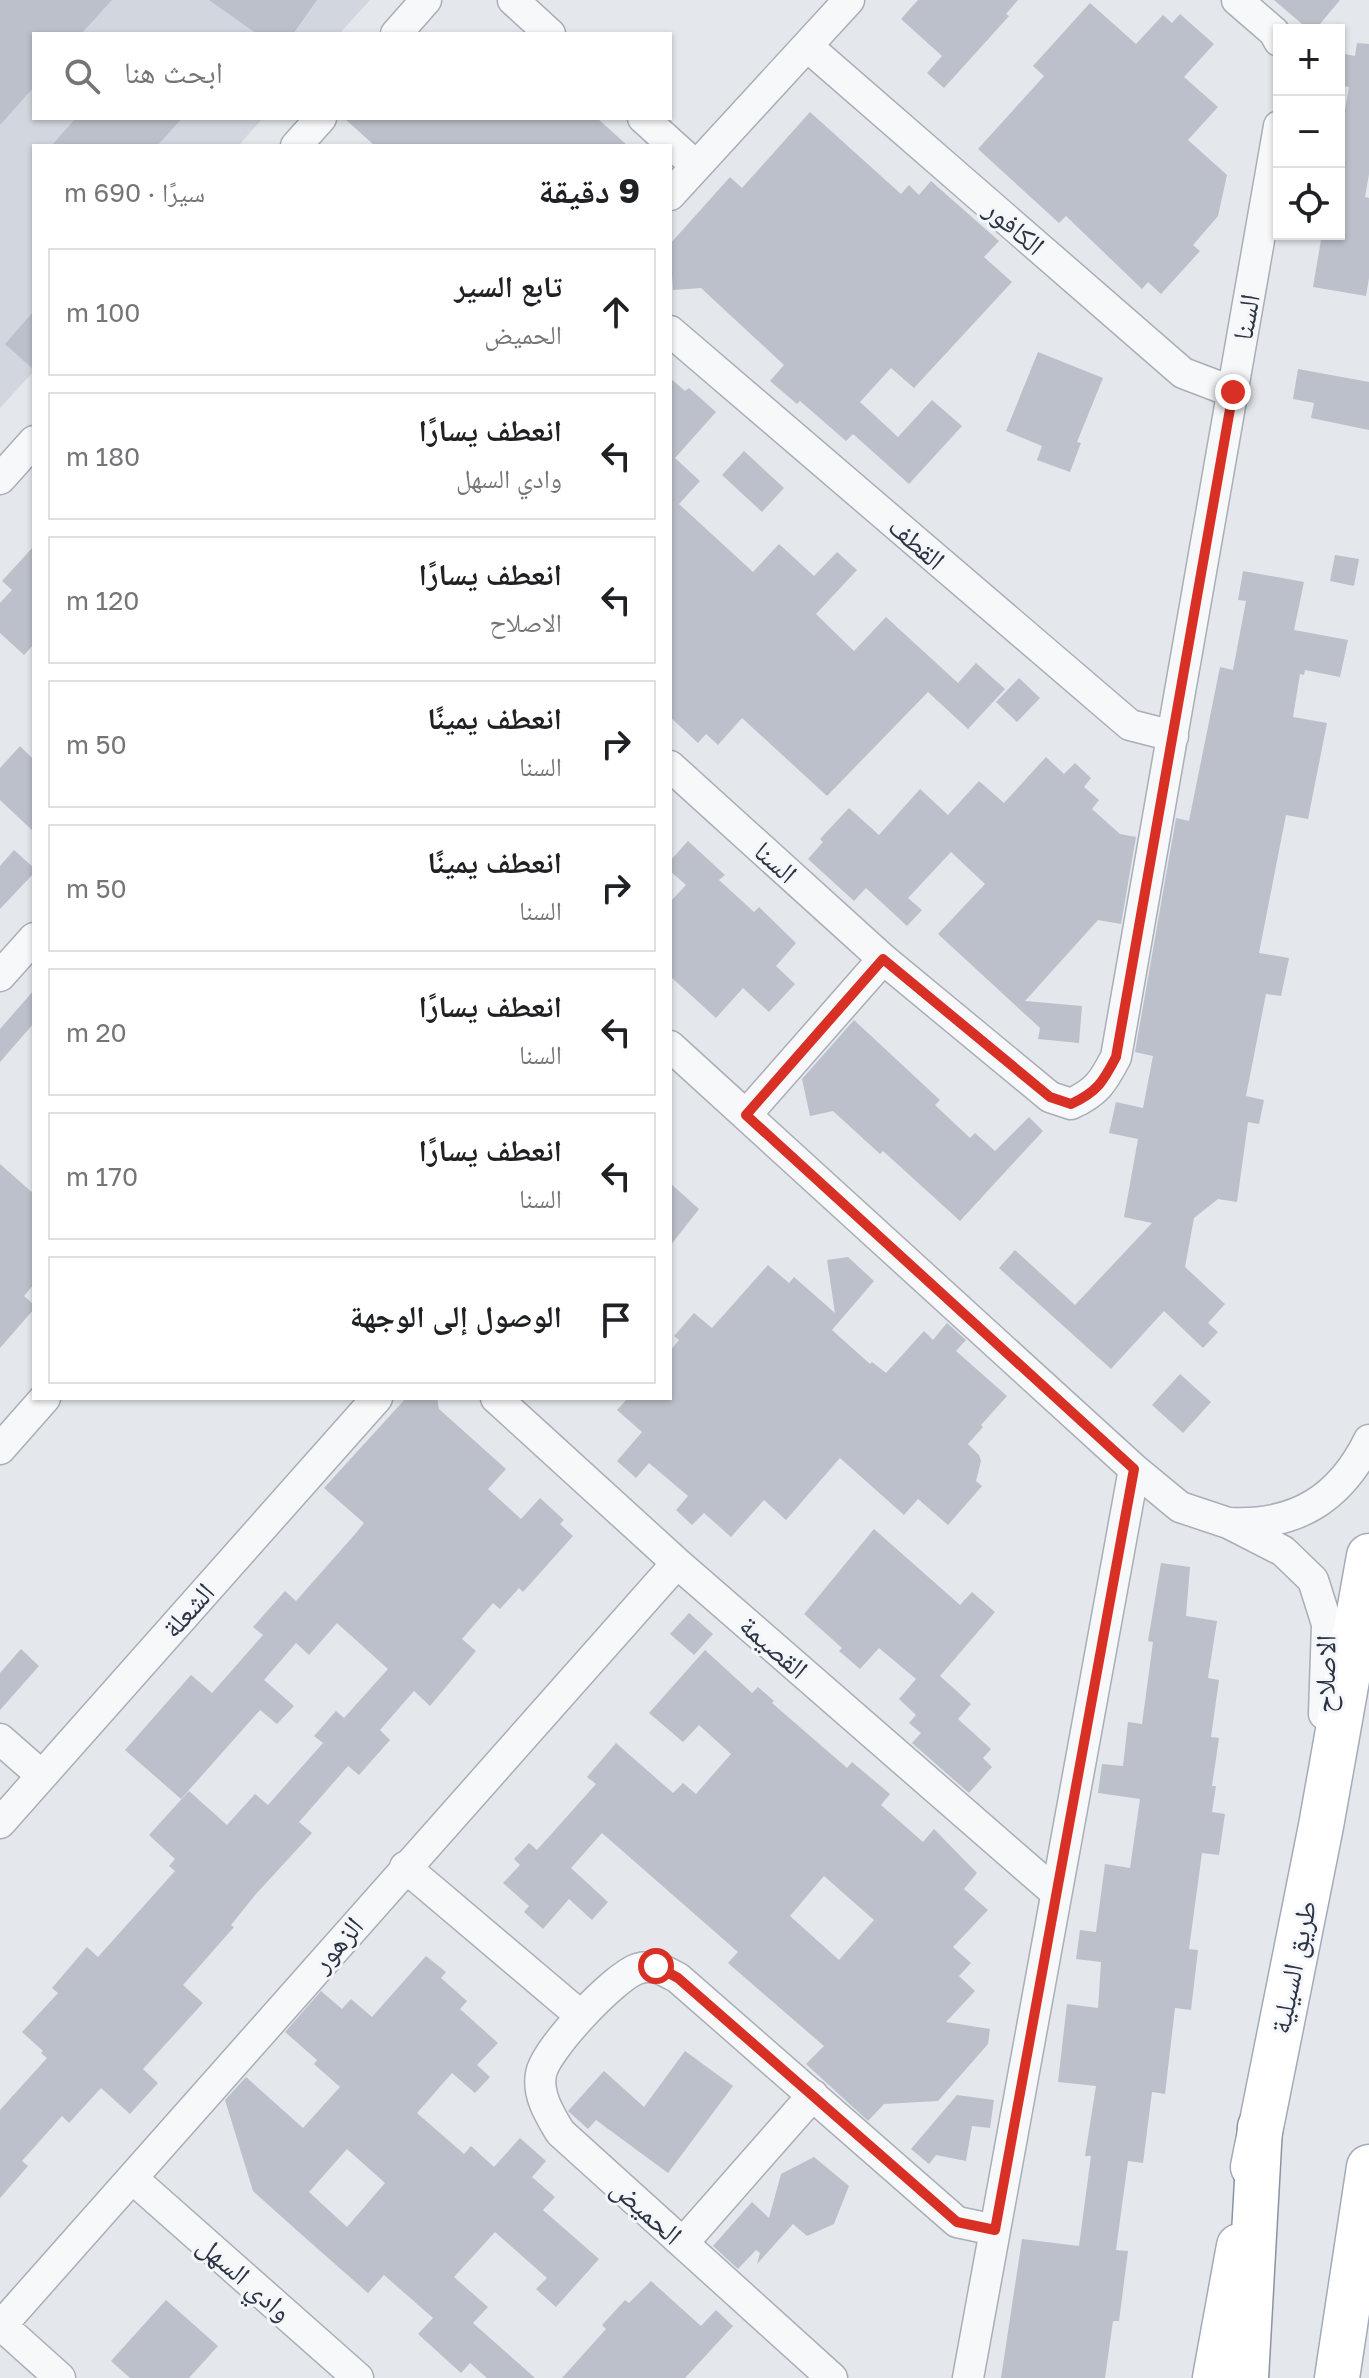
<!DOCTYPE html>
<html lang="ar">
<head>
<meta charset="utf-8">
<style>
  :root { --surface:#fff; --page:#f6f6f6; --text:#202124; --muted:#757577; --line:#e0e0e0 }
  body { margin:0; font-family:"Golos Text","Noto Naskh Arabic",sans-serif; background:var(--page); color:var(--text); direction:rtl }
  .controls { position:absolute; right:24px; top:24px; display:grid; overflow:hidden; border-radius:0px; box-shadow:0 2px 6px #0004 }
  .controls button { width:72px; height:72px; display:grid; place-items:center; padding:0; border:0; border-bottom:2px solid var(--line); background:var(--surface); color:var(--text); font:40px sans-serif }
  .stop { position:absolute; width:24px; height:24px; margin:-18px; border:6px solid #d93025; border-radius:50%; background:#fff }
  .stop.end { background:#d93025; border-color:#fff; box-shadow:0 2px 8px #0008 }
  .list { margin:0; padding:0; list-style:none }
  h2 { display:flex; justify-content:space-between; align-items:center; height:104px; margin:0; padding:0 32px; font-size:34px }
  h2 small { font-size:26px; font-weight:400; color:var(--muted) }
  .list li { display:grid; grid-template-columns:52px 1fr auto; gap:24px; align-items:center; box-sizing:border-box; height:128px; margin:0 16px 16px; padding:0 16px; border:2px solid var(--line); border-radius:0px }
  .list b { display:block; font-size:30px; white-space:nowrap }
  .list p { margin:0; font-size:26px; white-space:nowrap; color:var(--muted) }
  .list em { font-size:26px; font-style:normal; color:var(--muted) }
  .icon { flex:none; width:44px; height:44px; fill:none; stroke:currentColor; stroke-width:2; stroke-linecap:round; stroke-linejoin:round }
  .map { position:relative; flex:none; width:1369px; height:2378px; overflow:hidden; direction:ltr }
  .search { position:absolute; background:var(--surface); box-shadow:0 2px 6px #0004; left:32px; top:32px; width:640px; height:88px; display:flex; align-items:center; gap:20px; box-sizing:border-box; padding:0 28px; border-radius:0px; color:var(--muted); font-size:30px }
  .panel { position:absolute; background:var(--surface); box-shadow:0 2px 6px #0004; left:32px; top:144px; width:640px; height:1256px; border-radius:0px; direction:rtl }
  .map>svg:first-child { display:block }
  .built { fill:#d2d6de }
  .building { fill:#bbc0ca; fill-rule:evenodd }
  .lines { fill:none; stroke-linecap:round; stroke-linejoin:round }
  .minor-casing { stroke:#a9aeb7; stroke-width:33 }
  .primary-casing { stroke:#a3abb8; stroke-width:47 }
  .trunk-casing { stroke:#8b94a3; stroke-width:47 }
  .minor { stroke:#f7f8fa; stroke-width:30 }
  .primary { stroke:#fff; stroke-width:44 }
  .trunk { stroke:#fff; stroke-width:44 }
  .route { stroke:#d93025; stroke-width:10 }
  .labels { text-anchor:middle; stroke-width:6; stroke-linejoin:round; paint-order:stroke }
  .street-label { font-size:28px; fill:#2b3445; stroke:#f4f6f9 }
</style>
</head>
<body>
<div class="map">
<svg width="1369" height="2378" viewBox="0 0 1369 2378">
  <rect width="100%" height="100%" fill="#e4e7ec"/>
  <path class="built" d="M0,0H370L339,34H34V118H263L238,146H34V371L0,408Z"/>
  <path class="building" d="M0,0H112L81,34H34V87L0,125Z
    M209,0H317L293,34H257Z
    M918,0H1018L1006,14L1009,16L944,88L927,73L942,56L901,19Z
    M1274,0H1340L1315,30H1309Z
    M1090,3L1136,44L1163,15L1172,23L1180,14L1214,44L1184,77L1218,107L1188,140L1227,175L1218,216L1193,245L1200,251L1161,294L1148,282L1142,289L1066,216L1059,223L978,149L1044,76L1033,66Z
    M1357,43L1369,44V174L1365,197L1369,198V278L1366,296L1313,287L1322,234H1339V145L1349,87L1339,85V53L1355,56Z
    M810,112L901,194L909,185L919,195L931,181L999,241L984,257L1012,282L914,388L891,368L860,402L898,437L932,400L962,426L909,484L853,434L846,441L800,401L797,404L770,381L784,365L701,288L673,290L670,244L730,177L742,188Z
    M76,118H182L157,146H51Z
    M344,118H597L628,146H375Z
    M34,311V370L5,344Z
    M1038,352L1103,378L1077,442L1081,443L1070,472L1037,460L1042,446L1006,431Z
    M1298,369L1369,382V430L1311,418L1314,403L1293,399Z
    M670,378L685,391L689,388L716,412L675,458L700,481L679,504L753,572L779,544L814,576L837,552L857,570L816,614L854,651L886,617L958,683L976,663L1005,689L968,729L928,692L827,796L742,718L718,745L706,734L698,743L670,717Z
    M744,451L784,488L762,512L722,475Z
    M34,546V644L24,655L0,633V603L12,590L2,581Z
    M1335,555L1359,559L1354,586L1330,581Z
    M1243,571L1304,582L1294,630L1348,640L1340,677L1305,670L1304,675L1300,674L1293,717L1327,723L1308,819L1286,815L1259,953L1289,958L1281,996L1266,994L1246,1096L1264,1100L1259,1124L1248,1122L1237,1202L1218,1199L1194,1218L1185,1267L1225,1304L1208,1323L1218,1332L1203,1348L1164,1311L1111,1369L999,1268L1015,1250L1075,1305L1152,1223L1124,1217L1138,1139L1109,1133L1116,1102L1143,1108L1153,1056L1135,1052L1176,818L1189,821L1220,667L1233,670L1246,601L1238,600Z
    M1019,678L1040,698L1017,722L996,702Z
    M20,746L34,760V832L0,800V768Z
    M1046,757L1064,774L1075,763L1091,778L1084,787L1099,800L1092,809L1120,834L1136,837L1121,924L1098,920L1025,1001L1082,1006L1079,1043L1038,1039L1040,1028L938,934L985,884L951,852L908,898L922,910L907,926L866,888L854,901L808,859L823,842L820,839L849,808L879,835L920,789L948,815L979,781L1004,803Z
    M688,841L725,875L719,880L754,912L759,907L796,943L776,966L795,984L769,1012L743,988L716,1018L670,976V902L686,885L670,871V861Z
    M14,850L34,868V873L0,909V866Z
    M34,990V1023L0,1062V1029Z
    M854,1020L940,1100L935,1105L970,1138L975,1133L995,1151L1029,1117L1043,1131L960,1221L883,1151L880,1154L833,1111L810,1116L802,1079Z
    M0,1164L34,1194V1284L24,1296L34,1305V1309L0,1348Z
    M670,1183L699,1209L670,1246Z
    M848,1257L874,1281L832,1330L870,1364L872,1362L886,1373L924,1331L933,1340L947,1323L966,1340L956,1351L1007,1396L981,1425L983,1427L968,1444L979,1455L981,1461L976,1481L982,1486L948,1525L918,1499L904,1515L840,1458L786,1520L764,1500L731,1537L704,1513L692,1525L676,1510L688,1496L649,1463L636,1478L617,1461L642,1432L617,1410L628,1398H670V1351L679,1340L674,1336L694,1313L712,1328L768,1265L789,1283L794,1277L835,1313L827,1260Z
    M1180,1374L1211,1402L1183,1433L1152,1405Z
    M406,1398H437L439,1409L506,1469L488,1489L521,1519L540,1498L564,1520L560,1524L573,1536L523,1592L519,1588L500,1609L493,1603L462,1639L476,1651L430,1706L414,1691L380,1730L390,1740L359,1775L348,1766L299,1822L312,1833L256,1894L231,1925L234,1927L183,1985L203,2003L143,2069L158,2083L130,2114L101,2088L69,2123L62,2116L22,2161L28,2166L0,2198V2110L47,2058L41,2053L43,2051L22,2032L58,1993L52,1988L87,1947L98,1957L175,1871L169,1866L175,1859L149,1835L189,1791L227,1825L255,1794L268,1805L323,1743L314,1736L336,1711L344,1718L388,1669L337,1623L309,1655L296,1643L264,1680L294,1706L277,1724L260,1710L181,1799L125,1750L191,1675L212,1693L263,1635L253,1627L285,1591L296,1601L356,1533L364,1523L324,1488Z
    M874,1529L960,1605L972,1592L995,1612L940,1676L971,1704L958,1719L991,1749L983,1758L992,1767L969,1793L912,1743L921,1733L909,1723L916,1715L899,1699L916,1679L879,1648L860,1669L839,1651L842,1648L804,1614Z
    M1161,1563L1190,1567L1186,1616L1217,1621L1208,1678L1219,1680L1211,1737L1219,1738L1212,1786H1216L1212,1812L1225,1814L1219,1855L1202,1853L1189,1949L1198,1950L1191,2010L1175,2008L1165,2094L1152,2092L1143,2163L1128,2161L1116,2250L1128,2251L1119,2321H1113L1105,2378H1001L1022,2239L1079,2246L1091,2156H1085L1096,2086L1058,2082L1067,2004L1098,2008L1101,1962L1076,1959L1080,1930L1096,1932L1105,1864L1130,1868L1140,1799L1098,1793L1102,1764L1123,1766L1128,1722L1142,1724L1153,1642L1148,1641Z
    M689,1613L713,1634L694,1655L670,1634Z
    M21,1649L39,1666L0,1710V1673Z
    M705,1650L752,1693L758,1687L774,1701L772,1703L847,1768L852,1762L890,1794L881,1805L923,1842L934,1829L977,1873L964,1889L988,1910L953,1947L971,1963L959,1976L975,1991L946,2022L990,2029L988,2044L938,2101L884,2104L868,2121L806,2064L824,2046L728,1963L738,1952L602,1833L571,1868L608,1902L592,1920L569,1899L543,1929L524,1912L529,1906L503,1883L520,1865L514,1859L529,1843L537,1850L596,1784L587,1777L616,1743L673,1793L683,1783L696,1794L731,1754L699,1725L683,1742L649,1713ZM824,1876L874,1920L839,1960L790,1916Z
    M426,1956L446,1972L441,1978L467,2001L460,2009L498,2043L477,2065L490,2077L475,2093L452,2073L417,2113L464,2154L471,2146L494,2167L520,2138L546,2161L532,2177L555,2197L543,2210L599,2259L556,2307L536,2289L547,2278L495,2232L454,2277L488,2307L473,2323L535,2378H487L470,2363L461,2373L418,2334L433,2318L384,2275L368,2293L302,2235L253,2191L225,2100L246,2077L303,2128L340,2087L314,2064L317,2060L285,2032L321,1991L342,2009L351,1999L372,2017ZM347,2149L385,2183L347,2227L309,2192Z
    M685,2051L733,2086L668,2173L596,2120L588,2129L568,2111L604,2071L644,2107Z
    M957,2095L994,2100L990,2128L972,2126L966,2161L936,2155L929,2164L911,2149Z
    M814,2157L849,2186L834,2224L807,2236L793,2224L757,2264L760,2253L756,2250L738,2269L713,2246L752,2202L769,2218L781,2174Z
    M651,2281L701,2326L716,2310L733,2326L685,2378H562L606,2329L602,2325L625,2300L629,2303Z
    M166,2300L218,2346L189,2378H130L111,2361Z"/>
  <g class="lines">
    <defs>
      <path id="minor" d="M513,0L550,34
        M1237,0L1274,32L1279,41
        M396,34L426,0
        M807,46L1183,373L1233,392
        M643,118L696,166
        M296,146L321,118
        M670,195L849,0
        M670,331L1130,725L1173,736
        M0,479L34,441
        M670,766L883,959L1050,1097L1071,1104C1097,1092 1103,1082 1116,1057L1279,126
        M0,976L34,938
        M670,1046L1134,1469L1180,1507L1228,1523L1283,1551L1313,1580L1327,1624L1324,1714
        M746,1115L883,959
        M496,1398L677,1563L1055,1892
        M0,1449L45,1398
        M1230,1523C1296,1526 1340,1499 1369,1440
        M0,1739L41,1775
        M0,1823L377,1398
        M405,1867L581,2016
        M132,2178L358,2378
        M683,2243L813,2095
        M0,2324L60,2378
        M0,2327L677,1563
        M832,2378L560,2132C550,2115 537,2095 541,2074C545,2050 614,1977 637,1969C653,1963 665,1971 678,1978L957,2222L995,2230
        M968,2378L1134,1469"/>
      <path id="primary" d="M1253,2167L1321,1826L1369,1556
        M1215,2378L1239,2246
        M1337,2378L1369,2167"/>
      <path id="trunk" d="M1246,2378L1260,2127"/>
    </defs>
    <use href="#minor" class="minor-casing"/>
    <use href="#primary" class="primary-casing"/>
    <use href="#trunk" class="trunk-casing"/>
    <use href="#minor" class="minor"/>
    <use href="#primary" class="primary"/>
    <use href="#trunk" class="trunk"/>
  </g>
  <g class="lines">
    <path class="route" d="M656,1966L678,1978L957,2222L995,2230L1134,1469L746,1115L883,959L1050,1097L1071,1104C1097,1092 1103,1082 1116,1057L1233,392"/>
  </g>
  <g class="labels">
    <g class="street-label">
      <text transform="translate(1015 227) rotate(41)" y="10">الكافور</text>
      <text transform="translate(1246 317) rotate(-80)" y="10">السنا</text>
      <text transform="translate(917 543) rotate(41)" y="10">القطف</text>
      <text transform="translate(776 862) rotate(42)" y="10">السنا</text>
      <text transform="translate(188 1610) rotate(-48)" y="10">الشعلة</text>
      <text transform="translate(774 1647) rotate(41)" y="10">القصيمة</text>
      <text transform="translate(1325 1674) rotate(-89)" y="10">الاصلاح</text>
      <text transform="translate(337 1944) rotate(-49)" y="10">الزهور</text>
      <text transform="translate(1293 1967) rotate(-78)" y="10">طريق السيلية</text>
      <text transform="translate(647 2211) rotate(42)" y="10">الحميض</text>
      <text transform="translate(245 2278) rotate(41)" y="10">وادي السهل</text>
    </g>
  </g>
</svg>
<div class="controls">
<button>+</button>
<button>−</button>
<button><svg class="icon" aria-label="locate" viewBox="0 0 24 24"><circle cx="12" cy="12" r="6"/><path d="M12 2v4M12 18v4M2 12h4M18 12h4"/></svg></button>
</div>
<div class="stop" style="left:656px;top:1966px"></div>
<div class="stop end" style="left:1233px;top:392px"></div>
<div class="search"><svg class="icon" aria-label="search" viewBox="0 0 24 24"><circle cx="10" cy="10" r="6"/><path d="M15 15l6 6"/></svg>ابحث هنا</div>
<section class="panel">
<h2>9 دقيقة<small>سيرًا · 690 m</small></h2>
<ul class="list">
<li><svg class="icon" aria-label="ahead" viewBox="0 0 24 24"><path d="M12 20V5M6 11l6-6 6 6"/></svg><div><b>تابع السير</b><p>الحميض</p></div><em>100 m</em></li>
<li><svg class="icon" aria-label="left" viewBox="0 0 24 24"><path d="M17 20v-9H6M10 6l-5 5 5 5"/></svg><div><b>انعطف يسارًا</b><p>وادي السهل</p></div><em>180 m</em></li>
<li><svg class="icon" aria-label="left" viewBox="0 0 24 24"><path d="M17 20v-9H6M10 6l-5 5 5 5"/></svg><div><b>انعطف يسارًا</b><p>الاصلاح</p></div><em>120 m</em></li>
<li><svg class="icon" aria-label="right" viewBox="0 0 24 24"><path d="M7 20v-9h11M14 6l5 5-5 5"/></svg><div><b>انعطف يمينًا</b><p>السنا</p></div><em>50 m</em></li>
<li><svg class="icon" aria-label="right" viewBox="0 0 24 24"><path d="M7 20v-9h11M14 6l5 5-5 5"/></svg><div><b>انعطف يمينًا</b><p>السنا</p></div><em>50 m</em></li>
<li><svg class="icon" aria-label="left" viewBox="0 0 24 24"><path d="M17 20v-9H6M10 6l-5 5 5 5"/></svg><div><b>انعطف يسارًا</b><p>السنا</p></div><em>20 m</em></li>
<li><svg class="icon" aria-label="left" viewBox="0 0 24 24"><path d="M17 20v-9H6M10 6l-5 5 5 5"/></svg><div><b>انعطف يسارًا</b><p>السنا</p></div><em>170 m</em></li>
<li><svg class="icon" aria-label="arrive" viewBox="0 0 24 24"><path d="M6 21V4h12l-3 4 3 4H6"/></svg><div><b>الوصول إلى الوجهة</b></div></li>
</ul>
</section>
</div>
</body>
</html>
